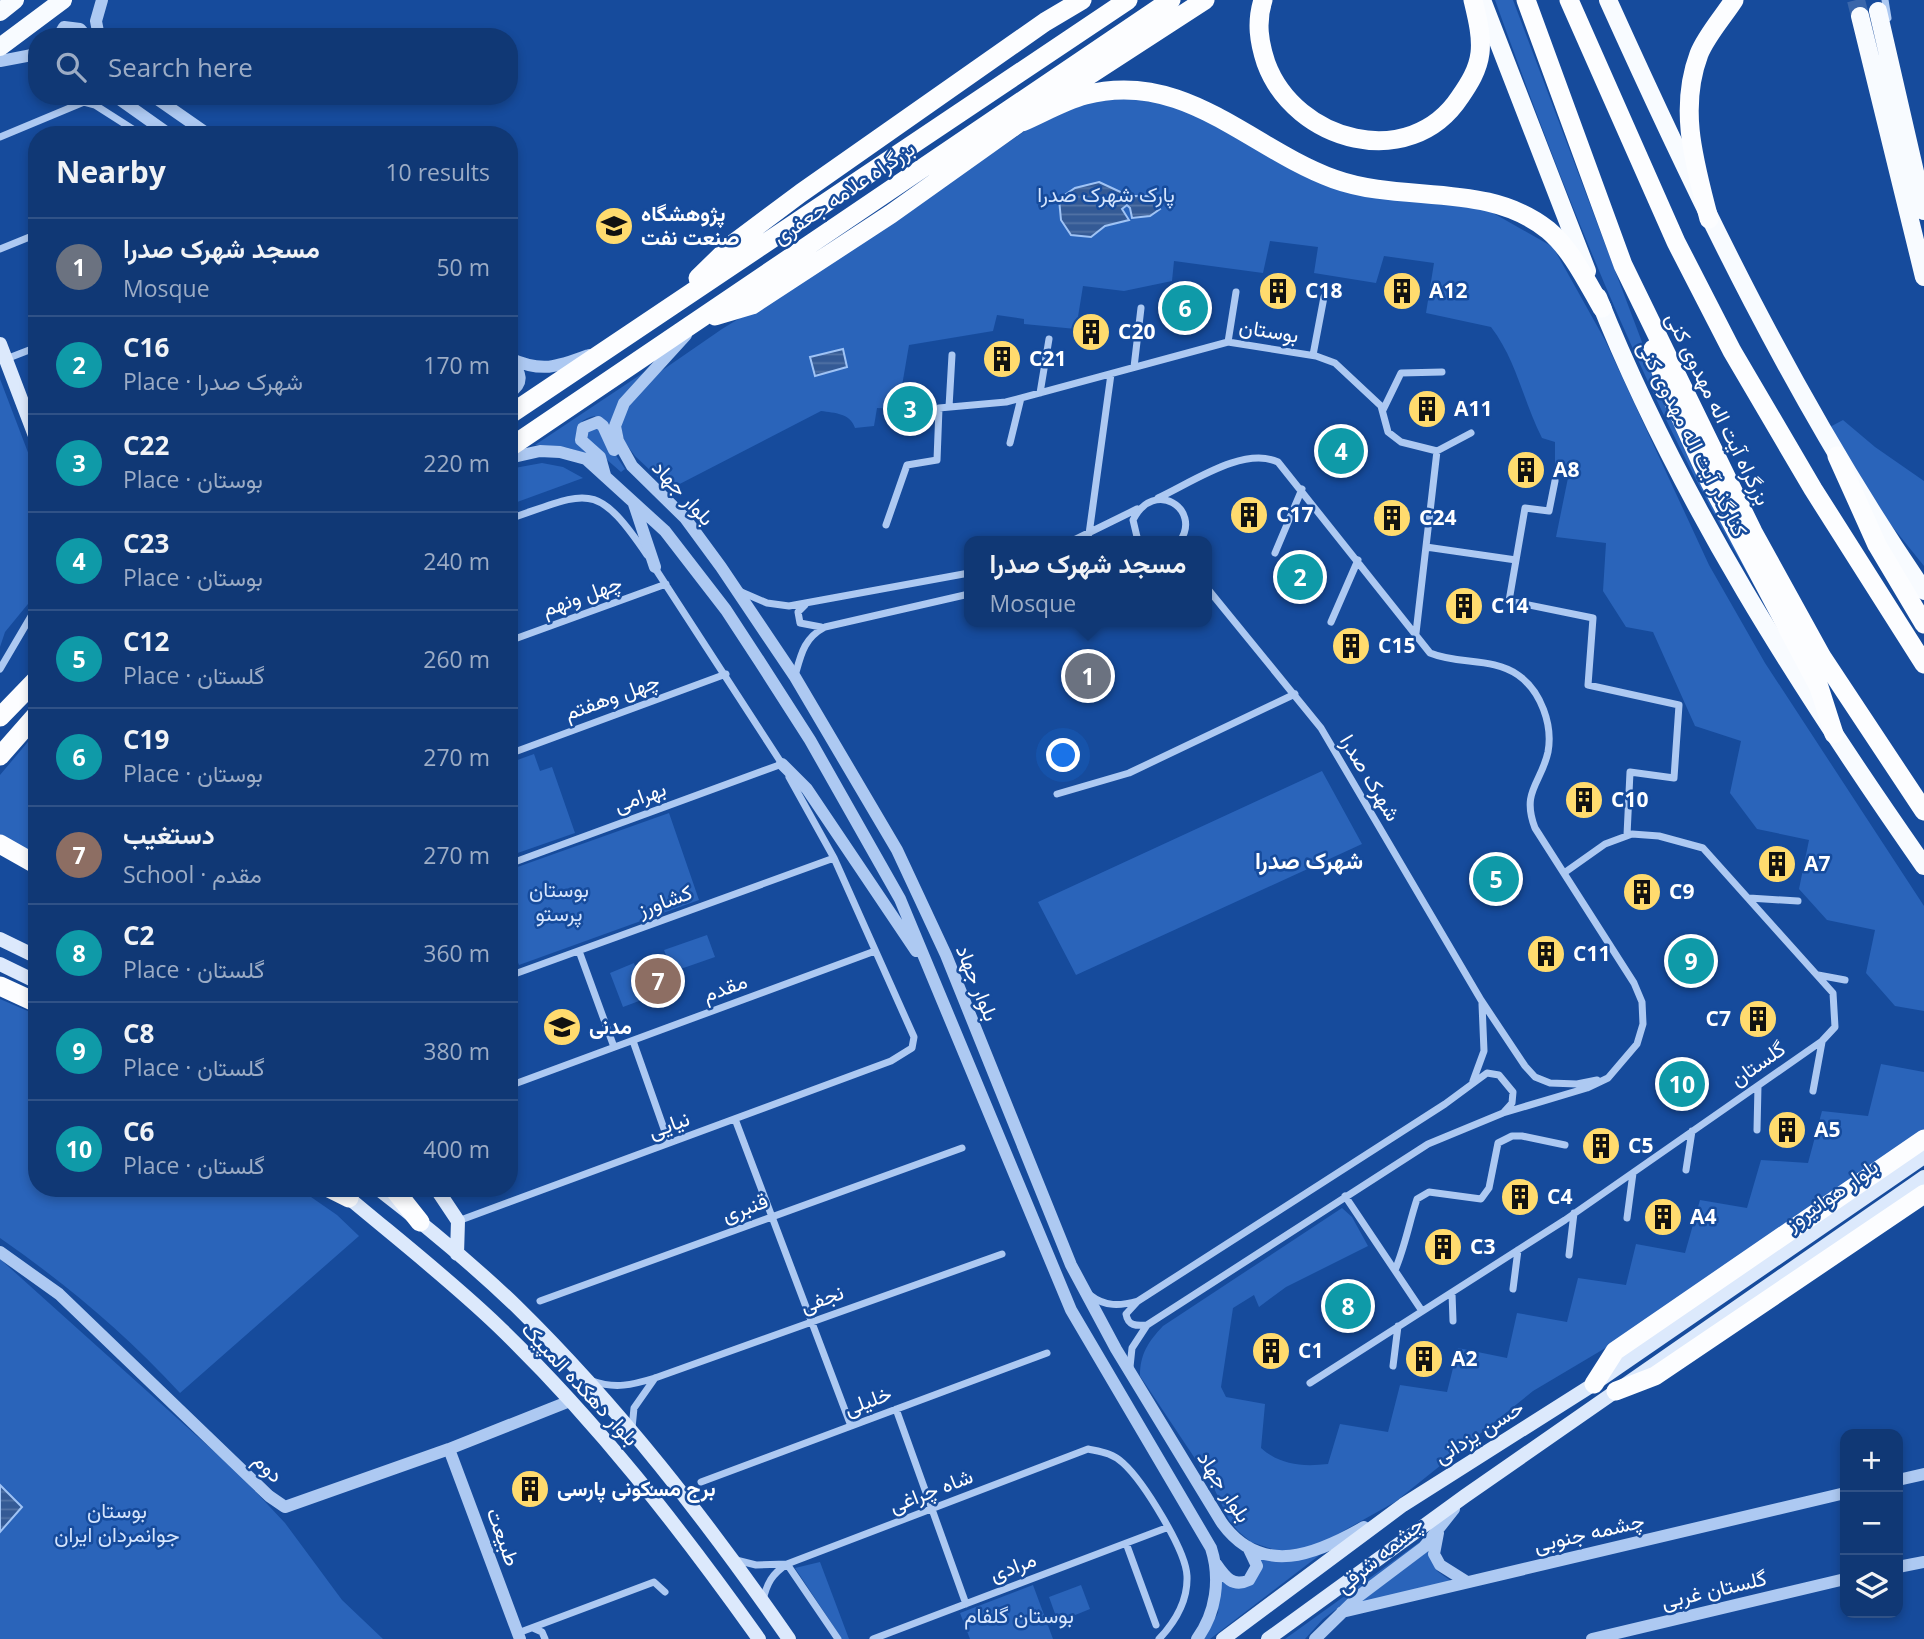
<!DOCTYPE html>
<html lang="en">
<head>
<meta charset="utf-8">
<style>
  :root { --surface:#103875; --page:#1e437d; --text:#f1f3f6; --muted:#9cacc5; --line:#305287; --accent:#8abfa5 }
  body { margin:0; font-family:"Open Sans",Vazirmatn,sans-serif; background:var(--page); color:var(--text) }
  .controls { position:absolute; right:21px; bottom:21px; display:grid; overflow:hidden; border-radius:14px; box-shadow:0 4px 10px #0003 }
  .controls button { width:63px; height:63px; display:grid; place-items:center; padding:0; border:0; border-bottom:2px solid var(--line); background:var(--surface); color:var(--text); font:35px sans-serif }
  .you { position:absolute; left:1064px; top:756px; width:24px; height:24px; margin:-18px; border:5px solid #fff; border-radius:50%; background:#1a73e8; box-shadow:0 0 0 10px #1a73e833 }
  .badge { display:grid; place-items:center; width:46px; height:46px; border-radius:50%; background:var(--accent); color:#fff; font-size:23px; font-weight:700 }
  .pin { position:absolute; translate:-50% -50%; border:4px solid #fff; box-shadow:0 2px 7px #0006 }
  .popup { position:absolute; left:964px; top:536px; width:248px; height:91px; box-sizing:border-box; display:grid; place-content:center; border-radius:14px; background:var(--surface); filter:drop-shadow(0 2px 5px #0005); font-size:23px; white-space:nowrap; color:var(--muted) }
  .popup b { font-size:26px; color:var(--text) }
  .popup::after { content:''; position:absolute; left:50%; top:100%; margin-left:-14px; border:14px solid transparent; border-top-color:var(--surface) }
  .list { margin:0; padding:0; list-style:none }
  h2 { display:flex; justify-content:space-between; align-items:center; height:91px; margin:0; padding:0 28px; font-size:30px }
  h2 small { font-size:23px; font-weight:400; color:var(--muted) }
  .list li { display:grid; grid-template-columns:46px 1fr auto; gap:21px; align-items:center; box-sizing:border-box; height:98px; padding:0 28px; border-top:2px solid var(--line) }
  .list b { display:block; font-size:26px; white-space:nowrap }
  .list p { margin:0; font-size:23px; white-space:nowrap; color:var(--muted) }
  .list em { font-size:23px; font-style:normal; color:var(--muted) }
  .icon { flex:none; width:38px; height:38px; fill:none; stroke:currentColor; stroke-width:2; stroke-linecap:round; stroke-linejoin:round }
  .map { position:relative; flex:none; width:1924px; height:1639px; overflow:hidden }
  .search { position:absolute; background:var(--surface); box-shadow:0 4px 10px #0003; left:28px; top:28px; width:490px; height:77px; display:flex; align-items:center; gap:18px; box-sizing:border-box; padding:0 24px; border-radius:28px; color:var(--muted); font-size:26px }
  .panel { position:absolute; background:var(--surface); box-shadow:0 4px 10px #0003; left:28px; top:126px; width:490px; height:1071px; border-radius:28px }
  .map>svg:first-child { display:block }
  .green { fill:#2a64ba }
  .water { fill:url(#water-rules); stroke:#9fc3f5; stroke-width:2 }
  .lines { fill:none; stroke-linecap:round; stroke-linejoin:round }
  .primary-tunnel { stroke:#3966ab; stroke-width:18; stroke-dasharray:18 9; stroke-linecap:butt }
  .minor { stroke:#adc9f2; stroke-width:7 }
  .tertiary { stroke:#adc9f2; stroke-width:12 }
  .secondary { stroke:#dce9fc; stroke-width:14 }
  .primary { stroke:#f8fbff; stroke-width:18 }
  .trunk { stroke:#fcfdff; stroke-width:19 }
  .labels { text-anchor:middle; stroke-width:5; stroke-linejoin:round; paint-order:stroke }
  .street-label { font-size:21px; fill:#fff; stroke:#164b9c }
  .park-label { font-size:21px; fill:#d5e5fd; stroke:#164b9c }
  .poi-label { font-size:21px; font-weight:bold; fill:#fff; stroke:#164b9c; text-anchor:start }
  .neighbourhood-label { font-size:23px; font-weight:bold; fill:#fff; stroke:#164b9c }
</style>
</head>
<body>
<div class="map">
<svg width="1924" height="1639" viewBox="0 0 1924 1639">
  <defs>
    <pattern id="water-rules" width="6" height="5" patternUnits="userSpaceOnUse" patternTransform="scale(1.75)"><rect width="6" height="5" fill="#345a95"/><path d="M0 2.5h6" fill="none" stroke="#5273a5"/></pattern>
  </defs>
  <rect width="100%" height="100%" fill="#164b9c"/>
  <path class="green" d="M1495,0H1513L1648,358L1756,588C1647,404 1567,201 1495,0Z
    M1126,98L1186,106L1262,152L1486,209L1553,247L1605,340L1709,565L1765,663L1924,906V1011L1895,1006L1866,973L1875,930L1827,920L1799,889L1809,840L1757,829L1730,793L1741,741L1695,726L1653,632L1626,627L1603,591L1606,543L1556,537L1570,468L1555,465V442L1542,438C1523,401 1517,361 1491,327L1426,313L1434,263L1384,256L1376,283L1314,273L1318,247L1270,241L1263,273L1174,261L1172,281L1124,291L1083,286L1076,329L1024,324V319L997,315L993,331L909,345L898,409L877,408L874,426L855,428C850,413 835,413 821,411L670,489L635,456L624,441L621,426L623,414L651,378L722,329L833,261L1028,129L1084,103Z
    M652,367L609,424L595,416C571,420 572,442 589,454L565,447L535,445Z
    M0,379L37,476V593L5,632L0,647Z
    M1843,420L1875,447L1924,481V566L1887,520L1828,428Z
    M597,427L625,469L621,472L589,444L586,430Z
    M542,463L563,467L583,478L509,505V469Z
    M37,731V857L0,835V775Z
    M534,754L540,771L552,767L575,833L509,856V763Z
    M1322,771L1362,844L1076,975L1038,902Z
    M669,813L699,900L519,965L509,940V870Z
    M707,935L715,957L672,972L664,950Z
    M634,963L647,998L623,1007L610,973Z
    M0,999L37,1015V1188H298L337,1215L359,1236L180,1393C125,1333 66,1284 0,1238Z
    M1881,1064L1924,1072V1130L1629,1334L1533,1391L1395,1502L1313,1548L1278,1551L1251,1542L1238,1531L1229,1520L1212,1484L1140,1376C1140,1354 1148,1342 1163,1326L1342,1208L1352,1217L1368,1246L1286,1287L1259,1307L1254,1295L1233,1308L1221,1387L1226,1397L1265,1404L1261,1448C1280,1465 1302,1467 1328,1464L1340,1424L1388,1432L1400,1385L1447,1392L1458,1348L1507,1358L1517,1313L1567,1322L1578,1278L1626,1285L1636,1244L1685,1253L1700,1200L1747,1208L1761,1160L1808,1163L1822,1111L1868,1116Z
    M0,1259L237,1472L285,1523L342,1600L383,1639H0Z
    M1421,1541L1423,1545L1323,1619L1305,1639H1285Z
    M1428,1551L1437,1571L1451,1581L1353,1607Z
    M1257,1554L1299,1560L1321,1554L1210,1639H1203L1218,1613L1221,1578L1243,1588Z
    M820,1562L849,1639H842L795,1568Z
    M1033,1585L1053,1639H970L960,1613Z
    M1081,1585L1090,1609L1058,1622L1049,1597Z"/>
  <path class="water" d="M1099,182L1129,196H1151L1160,209L1150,216L1132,218L1130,208L1127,205L1122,209L1129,220L1105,226L1091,237L1071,235L1061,220L1059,199L1075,188Z
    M843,349L847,367L815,376L810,357Z
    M0,1485L22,1507L0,1532Z"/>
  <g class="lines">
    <path class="primary-tunnel" d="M1856,0L1860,16"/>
    <path class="minor" d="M1885,0L1888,18
      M0,137L84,102L95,105L142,135
      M0,249L37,234
      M1228,342L1236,292
      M1313,355L1324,297
      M6,359L37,347
      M1134,367L1141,308
      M1040,393L1049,339
      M949,407L952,355
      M1383,410L1401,373L1442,372
      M1010,443L1021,398
      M1437,451L1471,433
      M1555,481L1549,511L1525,508L1509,601L1593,618L1588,685L1679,705L1674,778L1630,772L1627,835
      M509,519C589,492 595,479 647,555
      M886,525L907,465L937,460L939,408L1006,402L1228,342L1316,356L1335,363L1381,406L1388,432L1401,442L1437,451L1416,633
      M1089,534L1111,374
      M1072,541L1137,509
      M1138,541L1133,520C1154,478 1202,509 1180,541
      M1426,547L1516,560
      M1275,553L1302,489
      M653,565L784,767
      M1207,588L1321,728L1481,1000L1525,1066L1535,1077L1550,1083L1577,1084L1597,1080
      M739,591L767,603L789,606L969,573
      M805,605L798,612L800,623L821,627
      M1331,622L1358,560
      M509,641L666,584
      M0,669L37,606
      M795,676C801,654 804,638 825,627L969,594
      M509,754L726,674
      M1057,794L1129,773L1295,694
      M509,864L782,764
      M1749,898L1798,901
      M579,951L614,1047
      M1818,975L1845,980
      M509,976L834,858
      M633,1041L669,1143
      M1473,1081L1484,1051L1482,1004
      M509,1086L875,951
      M1813,1091L1822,1042
      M735,1119L851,1426
      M1757,1130L1758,1086
      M1686,1170L1692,1131
      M1345,1196L1422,1311
      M1627,1218L1633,1173
      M458,1221L891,1061L912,1048L914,1037L834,858L789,777
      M1569,1255L1574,1213
      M1395,1270C1405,1247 1409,1223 1417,1199L1429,1192L1481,1199L1489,1188L1498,1143L1512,1136H1522L1565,1145
      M1513,1289L1518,1250
      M1452,1293L1453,1321
      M1090,1295C1105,1307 1120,1306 1138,1301L1445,1104L1487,1073L1499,1075L1513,1092L1512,1103L1503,1113
      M540,1301L962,1148
      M1137,1302L1126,1314C1128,1326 1136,1326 1147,1325
      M1393,1366L1398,1326
      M1130,1367L1132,1348L1147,1325L1428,1144L1503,1113L1587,1088L1608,1078L1637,1044L1643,1024L1642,1002L1634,983L1535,828C1521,791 1541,784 1548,752C1553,725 1541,691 1518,675C1492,657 1459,665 1430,653L1278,462C1243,446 1191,483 1158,498
      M592,1381C615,1389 632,1385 655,1378L1002,1254
      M1310,1383L1565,1220L1822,1041L1835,1027L1833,993L1703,848L1659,836L1632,834L1605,844L1564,873
      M896,1409L966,1604
      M632,1428L634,1408L655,1378
      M701,1482L1047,1353
      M1126,1543L1156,1625
      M736,1560L756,1565L787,1564C772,1574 767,1583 763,1600
      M533,1628L542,1632L545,1639
      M518,1633L654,1582L665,1592
      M838,1639L787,1564L1088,1449C1102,1452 1112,1453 1123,1463C1143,1481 1186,1550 1187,1576C1188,1601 1176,1621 1159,1639
      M873,1639L1166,1528"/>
    <path class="tertiary" d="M58,37L64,27L80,29L87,37
      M99,37L96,21L102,0
      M0,61L37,54
      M115,96L170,135
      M153,96L209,135
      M686,335L624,403L615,426L618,441L632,466L685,518L721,567L795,677L897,850L946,955L1071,1265L1116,1349L1222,1523C1262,1578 1317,1554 1364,1527
      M509,358C542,373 557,367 589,355
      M509,393C525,383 521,372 510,361
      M509,458L540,451L560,452L586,459L665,531L726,610L760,662L810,740L900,899L1071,1310L1211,1548C1221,1579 1216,1613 1197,1639
      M605,475L600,457L581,440L583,428L598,422L603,426L614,450
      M634,504L655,567
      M782,764L807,789L916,951
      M0,1252L59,1294L269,1496L285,1507L449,1449L570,1401
      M449,1449L520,1639
      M1898,1480L1924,1474
      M1438,1533L1434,1554L1440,1565L1467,1582
      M1216,1564C1225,1577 1233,1588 1249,1580L1257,1566L1248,1547
      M1898,1567L1924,1562
      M1342,1612L1845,1493
      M1315,1639L1359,1596L1424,1547L1454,1509
      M1592,1639L1845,1579"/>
    <path class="secondary" d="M0,344L37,441
      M0,939L37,957
      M0,964L37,982
      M377,1188C425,1225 472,1264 516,1306C619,1407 707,1521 789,1639
      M436,1188L458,1221L457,1254
      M344,1194C395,1237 449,1279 497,1325C596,1420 680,1528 759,1639
      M1223,1639L1403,1505L1594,1384L1924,1157
      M1268,1639L1465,1496L1924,1177"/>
    <path class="primary" d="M1482,0L1587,271
      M1608,0C1700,204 1797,406 1924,591
      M1878,11L1924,211
      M0,12L15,0
      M1860,16L1924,277
      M0,47L63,0
      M1598,297C1679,500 1799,687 1924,866"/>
    <path class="trunk" d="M1263,0C1256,22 1259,42 1266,63C1295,142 1410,173 1460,97C1469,84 1478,70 1480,53C1482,36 1477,17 1473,0
      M1526,0L1623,265L1753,532L1822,657L1924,811
      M1569,0L1676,242L1732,351L1813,489L1924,664
      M1022,122C1043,113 1063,101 1085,95C1184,69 1249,148 1334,179C1403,204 1487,181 1548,230C1571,249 1587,282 1602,308
      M1709,219C1695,164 1678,110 1699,54C1706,36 1723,17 1734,0
      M698,278L734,243L801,193L1045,22L1082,0
      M715,316L752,305L891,214L1054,98L1205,0
      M1653,349L1666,385L1710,482L1819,687L1834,734
      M509,415L1128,0
      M509,448L1171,0
      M1837,456L1877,545L1924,624
      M0,717L37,679
      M0,756L37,714
      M0,844L37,865
      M0,986L37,1003
      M329,1188L349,1198
      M393,1188L420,1222
      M1594,1384L1615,1351L1924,1139
      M1616,1391L1655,1376L1924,1194"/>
  </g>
  <defs>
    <symbol id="university-disc" viewBox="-11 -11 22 22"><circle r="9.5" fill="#ffdb6e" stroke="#164b9c"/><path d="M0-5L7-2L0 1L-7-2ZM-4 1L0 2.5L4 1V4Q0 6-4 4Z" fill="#111"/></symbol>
    <symbol id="building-disc" viewBox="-11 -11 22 22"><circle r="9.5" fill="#ffdb6e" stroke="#164b9c"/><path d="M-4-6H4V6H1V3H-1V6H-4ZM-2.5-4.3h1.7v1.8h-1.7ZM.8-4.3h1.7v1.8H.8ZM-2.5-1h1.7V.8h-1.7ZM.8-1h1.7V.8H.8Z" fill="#111"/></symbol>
    <symbol id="school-disc" viewBox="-11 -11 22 22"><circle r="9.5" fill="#ffdb6e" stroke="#164b9c"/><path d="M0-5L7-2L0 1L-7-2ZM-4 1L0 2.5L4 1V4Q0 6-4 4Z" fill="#111"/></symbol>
  </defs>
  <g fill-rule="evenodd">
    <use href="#university-disc" x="592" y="204" width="44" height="44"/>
    <use href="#building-disc" x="1256" y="269" width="44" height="44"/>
    <use href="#building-disc" x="1380" y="269" width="44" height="44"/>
    <use href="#building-disc" x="1069" y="310" width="44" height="44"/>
    <use href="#building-disc" x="980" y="337" width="44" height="44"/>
    <use href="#building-disc" x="1405" y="387" width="44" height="44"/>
    <use href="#building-disc" x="1504" y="448" width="44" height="44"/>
    <use href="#building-disc" x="1227" y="493" width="44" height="44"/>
    <use href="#building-disc" x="1370" y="496" width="44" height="44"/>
    <use href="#building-disc" x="1442" y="584" width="44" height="44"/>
    <use href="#building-disc" x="1329" y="624" width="44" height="44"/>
    <use href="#building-disc" x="1562" y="778" width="44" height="44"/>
    <use href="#building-disc" x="1755" y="842" width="44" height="44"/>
    <use href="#building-disc" x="1620" y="870" width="44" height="44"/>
    <use href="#building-disc" x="1524" y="932" width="44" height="44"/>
    <use href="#building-disc" x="1736" y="997" width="44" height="44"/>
    <use href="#school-disc" x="540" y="1005" width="44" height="44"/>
    <use href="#building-disc" x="1765" y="1108" width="44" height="44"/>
    <use href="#building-disc" x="1579" y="1124" width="44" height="44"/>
    <use href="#building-disc" x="1498" y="1175" width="44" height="44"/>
    <use href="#building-disc" x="1641" y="1195" width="44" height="44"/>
    <use href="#building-disc" x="1421" y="1225" width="44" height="44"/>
    <use href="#building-disc" x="1249" y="1329" width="44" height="44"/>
    <use href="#building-disc" x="1402" y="1337" width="44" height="44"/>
    <use href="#building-disc" x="508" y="1467" width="44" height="44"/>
  </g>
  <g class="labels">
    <g class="street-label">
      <text transform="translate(844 193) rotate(-34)" y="7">بزرگراه علامه جعفری</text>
      <text transform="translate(1269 331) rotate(9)" y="7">بوستان</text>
      <text transform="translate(1718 409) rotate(64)" y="7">بزرگراه آیت اله مهدوی کنی</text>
      <text transform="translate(1692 439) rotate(63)" y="7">کنارگذر آیت اله مهدوی کنی</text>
      <text transform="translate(683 493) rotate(47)" y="7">بلوار جهاد</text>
      <text transform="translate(582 596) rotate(-20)" y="7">چهل ونهم</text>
      <text transform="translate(612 697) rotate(-20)" y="7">چهل وهفتم</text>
      <text transform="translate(1370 778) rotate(59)" y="7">شهرک صدرا</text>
      <text transform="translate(640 797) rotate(-20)" y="7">بهرامی</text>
      <text transform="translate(665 901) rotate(-20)" y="7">کشاورز</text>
      <text transform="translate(977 983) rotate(68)" y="7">بلوار جهاد</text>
      <text transform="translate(725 988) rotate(-20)" y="7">مقدم</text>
      <text transform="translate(1758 1064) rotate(-35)" y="7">گلستان</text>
      <text transform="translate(669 1125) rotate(-20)" y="7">نیایی</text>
      <text transform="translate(1832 1195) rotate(-35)" y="7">بلوار هوانیروز</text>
      <text transform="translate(745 1208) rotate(-20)" y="7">قنبری</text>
      <text transform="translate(822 1299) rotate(-20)" y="7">نجفی</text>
      <text transform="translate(580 1384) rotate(47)" y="7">بلوار دهکده المپیک</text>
      <text transform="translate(868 1401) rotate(-20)" y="7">خلیلی</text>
      <text transform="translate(1479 1432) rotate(-32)" y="7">حسن یزدانی</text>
      <text transform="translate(268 1468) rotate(44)" y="7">دوم</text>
      <text transform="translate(1224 1487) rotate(57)" y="7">بلوار جهاد</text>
      <text transform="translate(931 1491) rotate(-21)" y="7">شاه چراغی</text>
      <text transform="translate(1589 1533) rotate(-13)" y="7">چشمه جنوبی</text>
      <text transform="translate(503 1537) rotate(70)" y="7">طبیعت</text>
      <text transform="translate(1380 1555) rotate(-40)" y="7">چشمه شرقی</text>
      <text transform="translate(1013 1567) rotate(-21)" y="7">مرادی</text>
      <text transform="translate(1714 1590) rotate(-13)" y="7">گلستان غربی</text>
    </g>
    <g class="park-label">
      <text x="1106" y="202">پارک شهرک صدرا</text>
      <text x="559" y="897">بوستان<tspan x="559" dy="24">پرستو</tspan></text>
      <text x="117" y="1518">بوستان<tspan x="117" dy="24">جوانمردان ایران</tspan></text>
      <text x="1019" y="1623">بوستان گلفام</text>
    </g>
    <g class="poi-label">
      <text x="641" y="221">پژوهشگاه<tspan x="641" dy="24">صنعت نفت</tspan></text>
      <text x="1305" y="298">C18</text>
      <text x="1429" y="298">A12</text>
      <text x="1118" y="339">C20</text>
      <text x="1029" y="366">C21</text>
      <text x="1454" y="416">A11</text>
      <text x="1553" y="477">A8</text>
      <text x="1276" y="522">C17</text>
      <text x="1419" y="525">C24</text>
      <text x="1491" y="613">C14</text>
      <text x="1378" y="653">C15</text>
      <text x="1611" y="807">C10</text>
      <text x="1804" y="871">A7</text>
      <text x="1669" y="899">C9</text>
      <text x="1573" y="961">C11</text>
      <text x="1731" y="1026" text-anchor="end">C7</text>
      <text x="589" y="1034">مدنی</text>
      <text x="1814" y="1137">A5</text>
      <text x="1628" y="1153">C5</text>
      <text x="1547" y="1204">C4</text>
      <text x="1690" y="1224">A4</text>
      <text x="1470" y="1254">C3</text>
      <text x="1298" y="1358">C1</text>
      <text x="1451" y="1366">A2</text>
      <text x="557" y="1496">برج مسکونی پارسی</text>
    </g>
    <g class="neighbourhood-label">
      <text x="1309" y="869">شهرک صدرا</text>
    </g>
  </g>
</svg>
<div class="controls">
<button>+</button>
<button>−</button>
<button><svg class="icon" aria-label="layers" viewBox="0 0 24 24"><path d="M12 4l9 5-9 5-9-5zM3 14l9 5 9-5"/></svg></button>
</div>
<div class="you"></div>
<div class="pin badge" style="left:1088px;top:676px;background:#6b7280">1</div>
<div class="popup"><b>مسجد شهرک صدرا</b>Mosque</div>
<div class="pin badge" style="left:1300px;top:577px;background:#0f9aa8">2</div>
<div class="pin badge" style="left:910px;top:409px;background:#0f9aa8">3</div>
<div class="pin badge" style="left:1341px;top:451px;background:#0f9aa8">4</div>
<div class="pin badge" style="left:1496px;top:879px;background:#0f9aa8">5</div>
<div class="pin badge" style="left:1185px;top:308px;background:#0f9aa8">6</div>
<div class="pin badge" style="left:658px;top:981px;background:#8d6e63">7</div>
<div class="pin badge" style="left:1348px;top:1306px;background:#0f9aa8">8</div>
<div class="pin badge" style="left:1691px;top:961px;background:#0f9aa8">9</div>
<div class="pin badge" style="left:1682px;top:1084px;background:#0f9aa8">10</div>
<div class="search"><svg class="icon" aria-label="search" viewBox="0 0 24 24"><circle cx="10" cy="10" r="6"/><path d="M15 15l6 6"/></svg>Search here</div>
<section class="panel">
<h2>Nearby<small>10 results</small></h2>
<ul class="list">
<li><span class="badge" style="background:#6b7280">1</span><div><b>مسجد شهرک صدرا</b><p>Mosque</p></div><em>50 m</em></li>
<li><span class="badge" style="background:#0f9aa8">2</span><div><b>C16</b><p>Place · شهرک صدرا</p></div><em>170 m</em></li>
<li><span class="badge" style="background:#0f9aa8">3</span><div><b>C22</b><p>Place · بوستان</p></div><em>220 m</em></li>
<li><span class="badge" style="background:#0f9aa8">4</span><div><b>C23</b><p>Place · بوستان</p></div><em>240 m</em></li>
<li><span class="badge" style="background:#0f9aa8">5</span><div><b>C12</b><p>Place · گلستان</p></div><em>260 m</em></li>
<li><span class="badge" style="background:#0f9aa8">6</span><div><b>C19</b><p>Place · بوستان</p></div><em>270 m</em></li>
<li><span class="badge" style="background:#8d6e63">7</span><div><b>دستغیب</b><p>School · مقدم</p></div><em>270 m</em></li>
<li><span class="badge" style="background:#0f9aa8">8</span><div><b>C2</b><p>Place · گلستان</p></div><em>360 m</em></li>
<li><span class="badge" style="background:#0f9aa8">9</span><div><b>C8</b><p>Place · گلستان</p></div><em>380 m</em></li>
<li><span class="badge" style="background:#0f9aa8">10</span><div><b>C6</b><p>Place · گلستان</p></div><em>400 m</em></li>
</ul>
</section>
</div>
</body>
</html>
